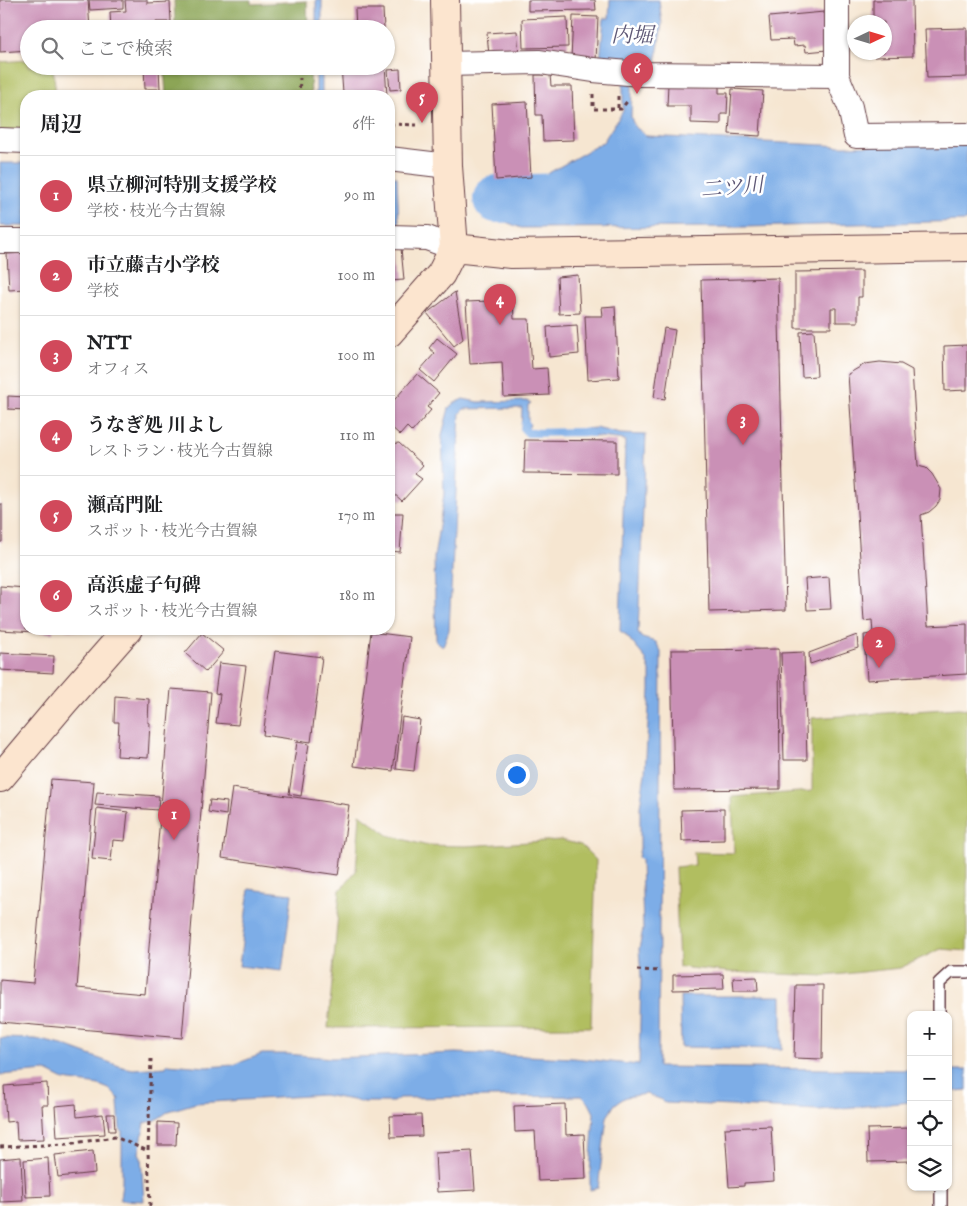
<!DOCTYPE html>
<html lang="ja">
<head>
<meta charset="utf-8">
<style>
  :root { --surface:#fff; --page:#f2f2f2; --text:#202124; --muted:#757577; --line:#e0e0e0; --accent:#d1495b }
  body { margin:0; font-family:"IM FELL English","Noto Serif JP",serif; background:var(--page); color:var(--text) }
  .controls { position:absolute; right:15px; bottom:15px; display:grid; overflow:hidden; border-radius:10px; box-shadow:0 1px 4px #0004 }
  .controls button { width:45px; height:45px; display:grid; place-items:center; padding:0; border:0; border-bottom:1px solid var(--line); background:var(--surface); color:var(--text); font:25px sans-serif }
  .compass { position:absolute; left:847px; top:15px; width:45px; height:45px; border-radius:50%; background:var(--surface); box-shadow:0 1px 4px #0004; rotate:86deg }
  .you { position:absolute; left:516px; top:774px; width:18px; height:18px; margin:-12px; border:4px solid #fff; border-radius:50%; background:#1a73e8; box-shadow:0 0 0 8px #1a73e833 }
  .badge { display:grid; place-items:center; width:32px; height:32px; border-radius:50%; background:var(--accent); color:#fff; font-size:16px; font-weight:700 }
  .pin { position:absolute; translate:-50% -41px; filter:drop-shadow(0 1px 2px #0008) }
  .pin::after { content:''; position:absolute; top:26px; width:18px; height:15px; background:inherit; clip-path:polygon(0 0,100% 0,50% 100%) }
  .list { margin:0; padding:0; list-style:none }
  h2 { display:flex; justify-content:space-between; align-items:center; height:65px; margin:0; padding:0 20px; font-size:21px }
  h2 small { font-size:16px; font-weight:400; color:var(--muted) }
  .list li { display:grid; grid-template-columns:32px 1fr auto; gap:15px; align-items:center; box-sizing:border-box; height:80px; padding:0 20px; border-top:1px solid var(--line) }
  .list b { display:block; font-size:19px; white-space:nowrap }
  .list p { margin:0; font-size:16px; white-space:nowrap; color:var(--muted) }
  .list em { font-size:16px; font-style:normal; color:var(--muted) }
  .icon { flex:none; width:28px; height:28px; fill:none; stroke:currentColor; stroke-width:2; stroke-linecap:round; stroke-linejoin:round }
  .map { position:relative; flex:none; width:967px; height:1206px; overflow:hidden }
  .search { position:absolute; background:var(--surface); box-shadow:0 1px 4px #0004; left:20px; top:20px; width:375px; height:55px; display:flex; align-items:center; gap:12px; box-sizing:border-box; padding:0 18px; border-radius:28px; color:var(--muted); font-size:19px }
  .panel { position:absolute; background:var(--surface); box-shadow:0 1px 4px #0004; left:20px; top:90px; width:375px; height:545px; border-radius:20px }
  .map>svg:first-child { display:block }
  .green { fill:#b1be60; stroke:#7e6e46 }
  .forest { fill:#8ca556; stroke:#6b6240 }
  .water { fill:#7dade7; stroke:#646689 }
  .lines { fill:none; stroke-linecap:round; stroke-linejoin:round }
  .stream { stroke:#7dade7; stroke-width:8 }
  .river { stroke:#7dade7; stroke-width:48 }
  .building { fill:#ca90b6 }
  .lane-casing { stroke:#643d44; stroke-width:14 }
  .street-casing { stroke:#643d44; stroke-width:26 }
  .secondary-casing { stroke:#643d44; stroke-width:30 }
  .path { stroke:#643d44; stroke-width:3; stroke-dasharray:4 4; stroke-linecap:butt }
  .lane { stroke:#fff; stroke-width:11 }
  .street { stroke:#fff; stroke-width:24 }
  .secondary { stroke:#fce5cf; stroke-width:28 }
  .labels { text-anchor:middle; stroke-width:5; stroke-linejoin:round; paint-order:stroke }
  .water-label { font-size:21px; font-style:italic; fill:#5e5876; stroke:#fff }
</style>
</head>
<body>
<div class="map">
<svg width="967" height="1206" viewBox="0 0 967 1206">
  <rect width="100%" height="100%" fill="#fff"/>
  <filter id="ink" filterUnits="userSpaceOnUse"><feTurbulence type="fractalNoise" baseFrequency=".02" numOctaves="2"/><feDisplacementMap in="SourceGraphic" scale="10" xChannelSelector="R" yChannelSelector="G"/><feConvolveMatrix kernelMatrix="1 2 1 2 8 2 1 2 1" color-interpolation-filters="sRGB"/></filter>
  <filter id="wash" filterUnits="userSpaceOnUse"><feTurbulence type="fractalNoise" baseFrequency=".0096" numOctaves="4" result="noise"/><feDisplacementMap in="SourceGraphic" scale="20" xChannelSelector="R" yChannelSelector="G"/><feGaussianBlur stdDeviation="1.12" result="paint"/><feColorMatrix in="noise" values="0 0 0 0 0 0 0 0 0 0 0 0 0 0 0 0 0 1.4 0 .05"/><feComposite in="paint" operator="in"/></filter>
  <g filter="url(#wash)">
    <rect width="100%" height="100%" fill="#f6e6d1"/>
    <path class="green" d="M29,60V66H53L56,95L83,94V96H26V132H0V62Z
      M959,708L967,709V951L941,949L900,968L825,976L729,972L679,967L675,867L695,865L694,852L734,853L732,797L812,791V718Z
      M360,814L388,835L424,845L466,846L561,840L581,845L596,860L591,1027L328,1028L340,890L356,871Z"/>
    <path class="forest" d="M174,0H251V4L307,1L308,29H175Z
      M164,66H310L311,96H166Z"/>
    <path class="water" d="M316,0H322V29H316Z
      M610,0H659L662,24L656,62L633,64L631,117L634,126L647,136L843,146L967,143V221L747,227L521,228L501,220L500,185L508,186L533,182L603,142L623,111V65L600,61L604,18H609Z
      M316,66H322V96H316Z
      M0,163H26V226H0Z
      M389,176L397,177L399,225L389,224Z
      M463,399L478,402L527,401L531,403L528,405V424H530L529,427L527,428L528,431H521L522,408L464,409L460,413L449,630L443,646L436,641L434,558L444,494L442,435L449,408L453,404Z
      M596,428L620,434L646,435L638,633L642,638L656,642L661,652L658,1067L911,1070V1102L819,1110L665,1103L660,1099L646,1094L626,1097L615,1104L607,1117L598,1188L590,1190V1172L594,1113L589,1103L582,1096L399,1098L393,1102H364L323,1095L196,1103L169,1111L156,1120L145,1123L139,1153L141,1157L144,1201L120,1200L122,1182V1131L120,1129L118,1102L119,1099L109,1089L99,1085L64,1080L46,1071L0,1075V1038L36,1039L62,1045L122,1067L133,1069L166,1067L167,1064L207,1067L233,1065L262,1054H287L332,1058L456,1053L574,1058L639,1065L641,978L639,949L643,929L641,860L638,857L640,848V807L645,773L650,690V671L645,658L625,634L620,631L625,440L582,435V429Z
      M249,889L292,894L282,971L239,966Z
      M782,996V1049L681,1047L680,996Z
      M948,1070H967V1090L956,1091L948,1096Z"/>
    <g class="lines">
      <path class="stream" d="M525,423L524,429L528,433L582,432L592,433"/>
      <path class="river" d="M497,199L567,197"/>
    </g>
    <g id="blocks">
      <path class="building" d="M0,0H88L90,29H29V50L0,52Z
        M89,0H123V8L90,10Z
        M125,0H147V3L170,2L171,22H156V29H111L110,12L126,11Z
        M528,0H595L596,10L528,11Z
        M873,0H912L913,56L874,57V52H884V22H873Z
        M355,9H383L384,29H356Z
        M824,12L827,50L806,52L805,45L794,46L793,39L771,40L769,17Z
        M573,16L598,17L596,61L571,59Z
        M567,17L568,47L523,48L522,19Z
        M967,28V77L927,78L925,29Z
        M517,31L519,54L489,56L487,33Z
        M144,66H159L160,89H145Z
        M341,66H385L387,96H354V92L343,93Z
        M400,69L401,89L390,90L388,70Z
        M535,75H550L551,86H572L574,140L543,141L542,115H536Z
        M668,84L719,86V93H728L727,114H721V124L691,123V106H667Z
        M732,89L763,91L760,136L729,134Z
        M527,102L531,177L496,180L492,104Z
        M401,248L404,280L389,281V249Z
        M26,253V289L9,290L7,254Z
        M862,271V297H858V322H836V308H831V328H795V272Z
        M578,275L580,313L559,314L557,277Z
        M778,278L786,610L709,612L701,280Z
        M455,292L463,339L454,346L427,313Z
        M513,300L514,319H529L532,369L547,368L549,395L504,397L502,362L470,364L466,302Z
        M615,306L619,378L588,380L585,316H603L602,307Z
        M577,325L579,354L549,357L547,327Z
        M664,328L675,330L665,399L654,397Z
        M814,331L817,376L802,377L800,332Z
        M437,338L457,354L434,382L420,370L435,353L429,348Z
        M967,345V390L945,391L944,346Z
        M880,362L901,364L912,370L918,466L926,468L932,474L941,489L940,500L936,506L929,512L921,515L928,626L967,624V674L867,680L864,635L873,634L872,620L864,621L848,374L865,364Z
        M417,374L439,393L427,407L431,410L412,432L407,427L400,435L389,425V406Z
        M8,396L26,397V410L8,409Z
        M525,440L617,441V474L524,473Z
        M399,443L423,465L415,474L422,479L402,501L391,491L389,494V444Z
        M0,504H2V542H0Z
        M389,513H403L400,552L389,551Z
        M829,577L831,609L807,610L805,579Z
        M0,586L26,588V629H53V633L0,630Z
        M65,629H87V632L65,630Z
        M371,632L410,637L393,771L354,766Z
        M202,633L224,651L206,672L185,653Z
        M857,635L858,648L810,664L809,653Z
        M779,649L780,789L674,790L671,650Z
        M275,651L322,657L311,742L263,735Z
        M804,652L807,760H784L781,653Z
        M0,653L54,656L53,673L0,670Z
        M219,663L246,666L238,725L216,723L220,694L215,693Z
        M171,689L211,692L182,1038L0,1022V980L33,983L51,779L94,782L77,988L145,994Z
        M115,696L149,699L148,723H150L148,758L117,756L119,722H114Z
        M402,717L420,720L414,771L396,769Z
        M297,742L309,744L301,796L289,794Z
        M232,788L349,805L339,875L222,858Z
        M97,792L159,796L158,810L95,805Z
        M210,800L227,802L226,815L208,812Z
        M97,808L128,812L125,841L113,840L111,861L92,859Z
        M724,809V840L682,841L681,810Z
        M723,974L724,989L673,990V975Z
        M757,977L758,991H734L733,978Z
        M796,985H823L822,1059L794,1058Z
        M47,1083L48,1105H42L44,1139L17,1140L16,1121L6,1122L4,1086Z
        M76,1104L77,1117L103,1114L105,1134L57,1137L55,1106Z
        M565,1104L566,1135L584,1134L586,1179L538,1181L535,1131L515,1132L514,1106Z
        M107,1114H114L115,1131H109Z
        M421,1115L422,1136L391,1137L390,1116Z
        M158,1122L177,1123L176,1145H158Z
        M771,1126L774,1181L744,1183V1186L729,1187L725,1128Z
        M911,1128V1161L868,1162L867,1129Z
        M93,1151L95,1173L58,1177L55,1155Z
        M472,1151L475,1190L437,1192L435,1153Z
        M21,1157L23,1201L0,1202V1159Z
        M48,1158L50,1196L26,1197L24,1160Z"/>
    </g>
  </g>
  <g filter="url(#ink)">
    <use href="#blocks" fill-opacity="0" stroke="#643d44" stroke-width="1"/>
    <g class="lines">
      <defs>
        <path id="lane" d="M939,1015V983L951,972H967
          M941,1206V1187"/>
        <path id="street" d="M837,0V76L850,107L856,136L967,135
          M445,64L540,62L593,70L641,74L837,76
          M0,140L26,141
          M389,159L448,166
          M389,237L427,238L454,248
          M0,241H26"/>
        <path id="secondary" d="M454,248L511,254L967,247
          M389,333L441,274L454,248L448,166L445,0
          M0,778L64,702L128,629"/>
      </defs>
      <use href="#lane" class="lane-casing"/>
      <use href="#street" class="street-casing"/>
      <use href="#secondary" class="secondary-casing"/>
      <path class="path" d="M593,94V109H621L629,99
        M299,96L300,78
        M618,96V109
        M390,124L417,125
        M637,970L661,971
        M0,1147L67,1144L115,1137L148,1151
        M150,1206L148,1151L151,1059"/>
      <use href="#lane" class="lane"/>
      <use href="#street" class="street"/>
      <use href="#secondary" class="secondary"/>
    </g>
  </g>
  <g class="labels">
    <g class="water-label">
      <text x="632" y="42">内堀</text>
      <text transform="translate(732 187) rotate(-5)" y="7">二ツ川</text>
    </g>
  </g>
</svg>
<div class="controls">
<button>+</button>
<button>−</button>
<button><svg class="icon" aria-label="locate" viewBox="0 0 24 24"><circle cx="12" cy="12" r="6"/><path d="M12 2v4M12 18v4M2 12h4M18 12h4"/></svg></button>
<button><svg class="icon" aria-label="layers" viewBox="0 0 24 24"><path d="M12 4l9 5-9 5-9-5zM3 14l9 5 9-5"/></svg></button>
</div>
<svg class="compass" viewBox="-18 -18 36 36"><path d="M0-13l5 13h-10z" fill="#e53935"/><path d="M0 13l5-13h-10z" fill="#757577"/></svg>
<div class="you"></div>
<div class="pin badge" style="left:174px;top:840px">1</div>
<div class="pin badge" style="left:879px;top:668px">2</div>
<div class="pin badge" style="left:743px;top:445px">3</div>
<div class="pin badge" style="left:500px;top:325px">4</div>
<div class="pin badge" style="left:422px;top:123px">5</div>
<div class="pin badge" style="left:637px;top:94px">6</div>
<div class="search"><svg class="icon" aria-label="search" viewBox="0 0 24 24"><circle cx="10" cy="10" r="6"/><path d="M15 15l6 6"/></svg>ここで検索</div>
<section class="panel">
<h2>周辺<small>6件</small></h2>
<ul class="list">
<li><span class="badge">1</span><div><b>県立柳河特別支援学校</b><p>学校 · 枝光今古賀線</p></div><em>90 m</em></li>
<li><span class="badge">2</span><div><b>市立藤吉小学校</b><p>学校</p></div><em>100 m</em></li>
<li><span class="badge">3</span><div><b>NTT</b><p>オフィス</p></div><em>100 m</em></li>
<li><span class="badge">4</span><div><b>うなぎ処 川よし</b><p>レストラン · 枝光今古賀線</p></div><em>110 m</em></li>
<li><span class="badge">5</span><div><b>瀬高門阯</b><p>スポット · 枝光今古賀線</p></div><em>170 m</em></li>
<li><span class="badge">6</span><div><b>高浜虚子句碑</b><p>スポット · 枝光今古賀線</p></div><em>180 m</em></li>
</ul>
</section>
</div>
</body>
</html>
